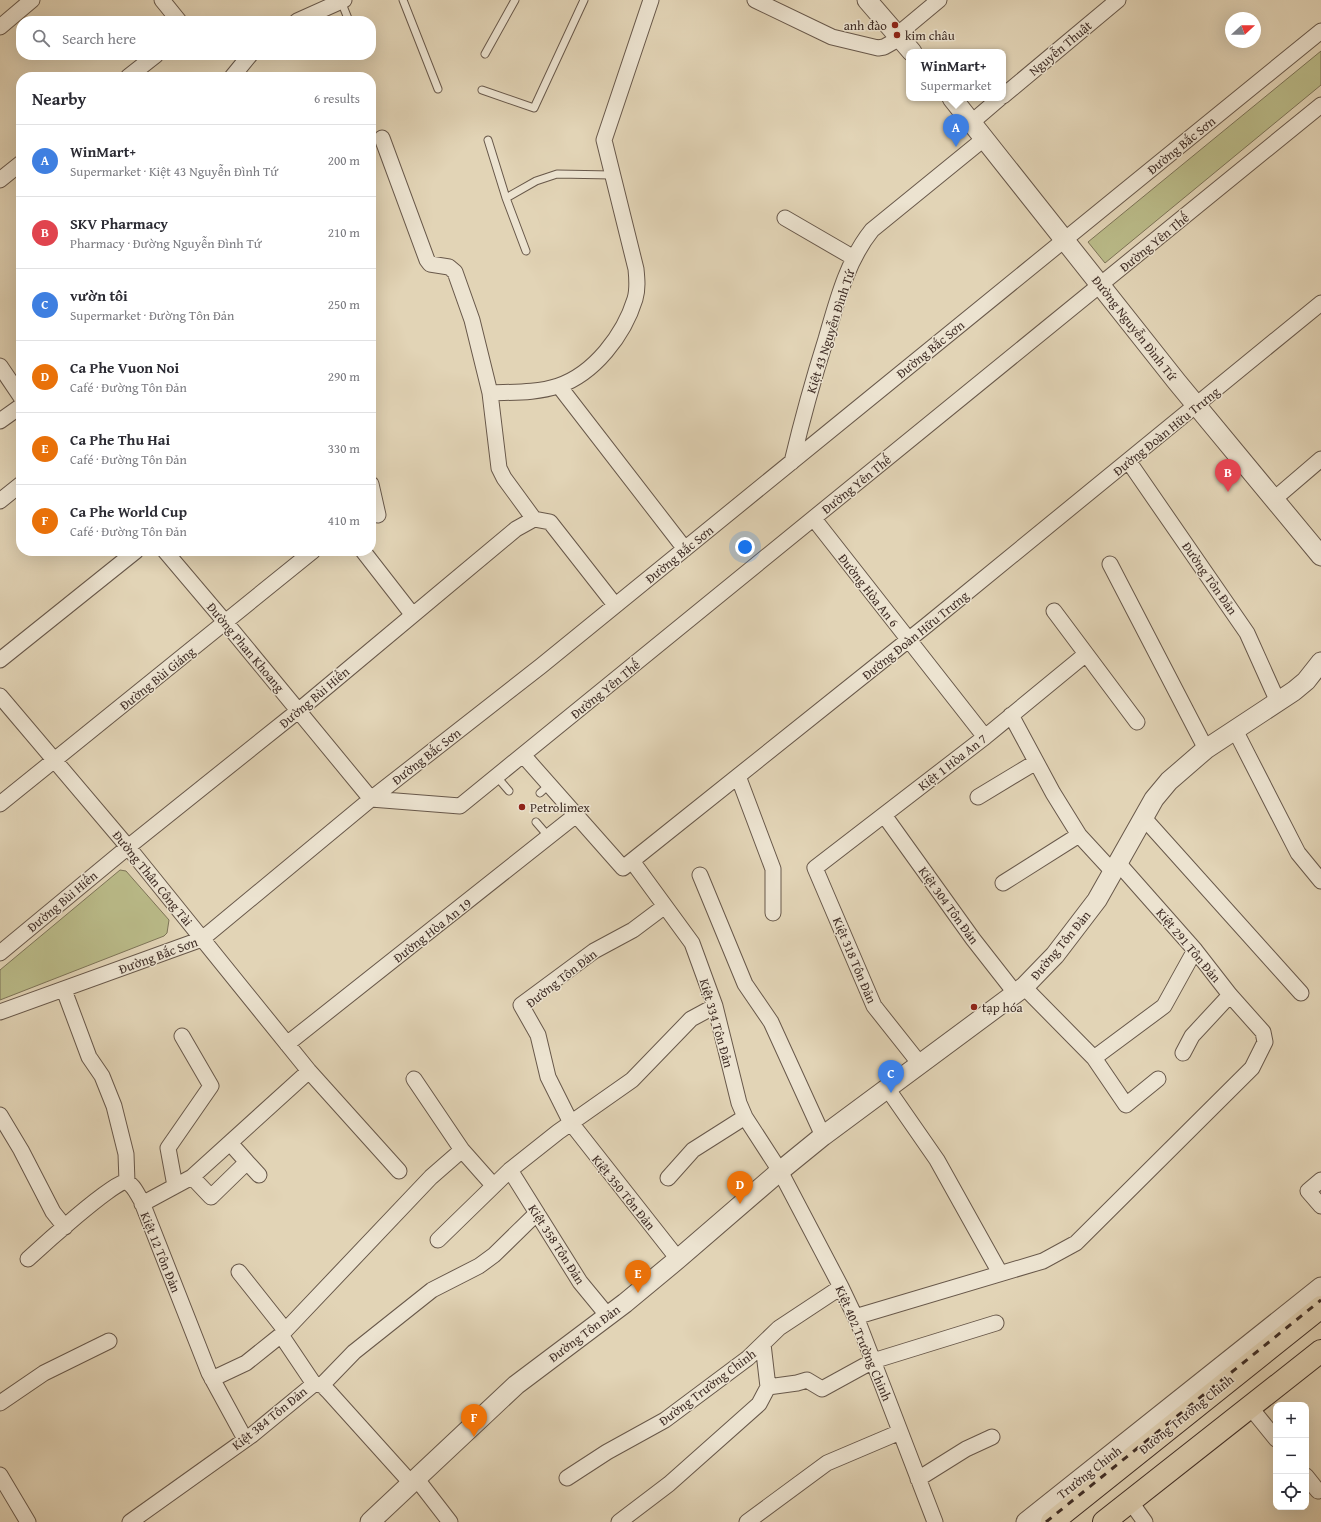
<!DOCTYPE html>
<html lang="en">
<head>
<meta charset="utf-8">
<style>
  :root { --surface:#fff; --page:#f7f7f7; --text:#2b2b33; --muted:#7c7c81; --line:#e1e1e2; --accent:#7c3aed }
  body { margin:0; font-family:"Gentium Book Plus",serif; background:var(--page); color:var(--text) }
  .controls { position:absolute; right:12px; bottom:12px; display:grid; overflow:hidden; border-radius:8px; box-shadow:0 4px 16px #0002 }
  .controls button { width:36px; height:36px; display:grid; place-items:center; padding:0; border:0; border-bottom:1px solid var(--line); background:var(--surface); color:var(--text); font:20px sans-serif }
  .compass { position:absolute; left:1225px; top:12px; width:36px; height:36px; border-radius:50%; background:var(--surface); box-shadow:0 4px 16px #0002; rotate:69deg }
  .you { position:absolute; left:745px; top:547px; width:14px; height:14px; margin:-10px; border:3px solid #fff; border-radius:50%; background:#1a73e8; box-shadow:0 0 0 6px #1a73e833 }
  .badge { display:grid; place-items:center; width:26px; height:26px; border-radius:50%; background:var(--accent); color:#fff; font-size:13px; font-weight:700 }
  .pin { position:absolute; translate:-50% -33px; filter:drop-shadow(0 1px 2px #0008) }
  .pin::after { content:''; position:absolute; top:21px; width:14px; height:12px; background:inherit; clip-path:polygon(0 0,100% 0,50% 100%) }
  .popup { position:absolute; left:906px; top:49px; width:100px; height:52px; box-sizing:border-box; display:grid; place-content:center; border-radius:8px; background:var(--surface); filter:drop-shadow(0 1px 3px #0005); font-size:13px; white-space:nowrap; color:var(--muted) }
  .popup b { font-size:15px; color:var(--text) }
  .popup::after { content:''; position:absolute; left:50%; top:100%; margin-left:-8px; border:8px solid transparent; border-top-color:var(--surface) }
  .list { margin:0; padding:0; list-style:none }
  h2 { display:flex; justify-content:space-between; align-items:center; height:52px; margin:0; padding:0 16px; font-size:17px }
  h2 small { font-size:13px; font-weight:400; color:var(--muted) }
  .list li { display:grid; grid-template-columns:26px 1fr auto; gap:12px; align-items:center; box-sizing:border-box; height:72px; padding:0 16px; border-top:1px solid var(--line) }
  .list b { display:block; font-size:15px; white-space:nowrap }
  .list p { margin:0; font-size:13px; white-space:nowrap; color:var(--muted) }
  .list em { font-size:13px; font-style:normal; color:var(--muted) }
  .icon { flex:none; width:22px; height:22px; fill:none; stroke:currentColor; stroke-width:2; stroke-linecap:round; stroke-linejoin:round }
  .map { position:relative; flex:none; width:1321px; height:1522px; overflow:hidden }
  .search { position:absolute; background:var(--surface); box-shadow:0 4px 16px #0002; left:16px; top:16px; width:360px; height:44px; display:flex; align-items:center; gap:10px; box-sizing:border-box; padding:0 14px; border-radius:16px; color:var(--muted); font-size:15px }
  .panel { position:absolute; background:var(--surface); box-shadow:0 4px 16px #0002; left:16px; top:72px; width:360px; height:484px; border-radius:16px }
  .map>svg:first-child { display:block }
  .green { fill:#babb89; stroke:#7d7458 }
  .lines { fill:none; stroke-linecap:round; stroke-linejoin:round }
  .service-casing { stroke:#68584a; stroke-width:9 }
  .minor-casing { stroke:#68584a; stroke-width:17 }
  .tertiary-casing { stroke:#68584a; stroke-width:21 }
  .trunk-casing { stroke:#402e26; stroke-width:24 }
  .service { stroke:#ece3d0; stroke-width:7 }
  .minor { stroke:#ece3d0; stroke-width:15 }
  .tertiary { stroke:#ece3d0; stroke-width:19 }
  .trunk { stroke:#e2d4b6; stroke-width:22 }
  .rail { stroke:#402e26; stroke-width:3; stroke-dasharray:7 7; stroke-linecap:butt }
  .poi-dot { fill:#8f2418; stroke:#ece3d0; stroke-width:1.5 }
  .labels { text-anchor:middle; stroke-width:3; stroke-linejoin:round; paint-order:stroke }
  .poi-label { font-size:13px; fill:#402e26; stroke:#ece3d0; text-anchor:start }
  .street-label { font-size:13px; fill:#402e26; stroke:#ece3d0 }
</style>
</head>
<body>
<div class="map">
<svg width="1321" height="1522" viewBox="0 0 1321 1522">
  <rect width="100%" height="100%" fill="#e2d4b6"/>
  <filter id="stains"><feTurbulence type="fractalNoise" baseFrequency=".005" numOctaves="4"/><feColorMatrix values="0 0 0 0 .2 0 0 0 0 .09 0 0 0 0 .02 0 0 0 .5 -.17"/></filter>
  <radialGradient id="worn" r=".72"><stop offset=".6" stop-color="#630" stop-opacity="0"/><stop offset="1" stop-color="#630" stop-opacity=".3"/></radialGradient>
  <path class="green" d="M1321,51V85L1105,263L1088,242Z
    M120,870L126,871L169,920L167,933L164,936L0,1000V970Z"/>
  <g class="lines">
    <defs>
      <path id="service" d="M403,0L438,89
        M341,1L349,21
        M485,54L515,0
        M482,90L534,108L584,0
        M488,140L506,198L526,251
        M506,198L536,181L557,174L612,175
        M497,777L509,791
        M540,793L549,785
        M536,822L549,837"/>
      <path id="minor" d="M162,0L179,21
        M755,0L832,37L878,48L884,47L900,38
        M297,21L344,0
        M0,27L32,0
        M897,35L939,0
        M128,77L156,55
        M232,77L250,55
        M1003,96L1118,0
        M972,122L1000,98
        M382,138L427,260L430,264L449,267L455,272L472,320L490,393L499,468L504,478L534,519
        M0,180L21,163
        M785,218L854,258
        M0,366L21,397
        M559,386L685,549
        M490,393C512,392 537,393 558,386C594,374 624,335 635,299C638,289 637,279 636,269L604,140L651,0
        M0,421L21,406
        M792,462C802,420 813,380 826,339C837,301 847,261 872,230L985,138
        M1129,462L1247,633L1278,702
        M371,484L378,515
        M1273,500L1321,459
        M0,501L21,484
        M814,519L985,737
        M165,551L226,623L371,799
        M363,551L412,614
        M1110,564L1206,749
        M1054,611L1137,722
        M0,660L136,551
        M0,696L128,847L309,1071L399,1171
        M1011,715L1053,793L1079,835L1114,873
        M1235,730L1298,853L1321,881
        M523,755L623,868L927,625L1321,303
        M738,776L773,869V913
        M978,797L1036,762
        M371,799L460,806L1321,105
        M0,804L313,551
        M884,815L973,939L1016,994
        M1143,817L1301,993
        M632,861L692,943L715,1006L739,1103L745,1117L780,1171L841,1287L860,1327L935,1522
        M700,875L745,984L771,1022L823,1136
        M1003,883L1079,835
        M665,906L633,930L594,951L521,1005L538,1035L548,1077L571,1123L678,1259
        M0,953L128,847L298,711L516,529L534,519L550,522L615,605
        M1024,987L1094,1058L1126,1105L1158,1079
        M64,990L89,1057L102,1076L114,1106L126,1154L127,1182
        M0,1012L202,939L371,799L541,666L1321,31
        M287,1044L576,815
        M1183,1053L1192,1036L1230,995
        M1094,1058L1164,1006L1195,950
        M920,1064L874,1006L815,868L985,737L1086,654
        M414,1079L462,1150L493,1185
        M887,1088L937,1160L1000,1273
        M0,1115L21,1150L53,1212L65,1227
        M247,1162L259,1175
        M510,1170L580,1282L608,1316
        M192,1177L211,1197L247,1162L230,1143
        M668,1178L693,1150L745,1117
        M1321,1180L1308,1191L1321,1206
        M175,1186L168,1148L211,1086L182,1036
        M142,1204L192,1177L309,1071
        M438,1240L510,1170L558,1132L632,1080L691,1019L715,1006
        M28,1259C41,1247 113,1182 125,1182C133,1183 137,1194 141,1200L209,1373L245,1439
        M239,1272L285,1330
        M855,1317L1043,1261L1076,1243L1252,1068L1265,1042L1263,1032L1230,995L1195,950L1119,864
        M281,1335L314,1384
        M212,1379L246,1363L281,1335L431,1177L462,1150
        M322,1385L354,1352L432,1290L479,1266L494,1255L537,1213
        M768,1387L797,1383L807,1380L822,1389L873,1361L996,1323
        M0,1403L44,1373L109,1341
        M1250,1407L1276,1439
        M0,1475L28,1522
        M1306,1476L1318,1491
        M416,1478L450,1522
        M567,1478L607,1452L665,1420L748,1358L779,1328L841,1287
        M918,1479L966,1449L992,1437
        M1130,1501L1145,1522
        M130,1522L252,1435L314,1384L322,1385L329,1392L411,1483
        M619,1522L669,1484L759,1404L768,1387L763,1344
        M747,1522L827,1463L900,1432"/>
      <path id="tertiary" d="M867,0L912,52
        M952,98L1177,382L1321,556
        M370,1522L516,1385L625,1303L678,1259L780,1171L823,1136L1024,987L1055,955L1097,900L1154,799L1169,781L1206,749L1294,691L1306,681L1321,662
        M1026,1522L1321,1287"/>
      <path id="trunk" d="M1052,1522L1321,1307
        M1104,1522L1321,1351"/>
    </defs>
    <use href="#service" class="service-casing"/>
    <use href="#minor" class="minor-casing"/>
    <use href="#tertiary" class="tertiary-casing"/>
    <use href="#trunk" class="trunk-casing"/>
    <use href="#service" class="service"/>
    <use href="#minor" class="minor"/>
    <use href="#tertiary" class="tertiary"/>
    <use href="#trunk" class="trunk"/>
    <path class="rail" d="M1046,1522L1321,1300"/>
  </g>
  <g class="poi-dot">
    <circle cx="895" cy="25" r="4"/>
    <circle cx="897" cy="35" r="4"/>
    <circle cx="522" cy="807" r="4"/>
    <circle cx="974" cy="1007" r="4"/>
  </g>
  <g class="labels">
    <g class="poi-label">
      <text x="887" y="30" text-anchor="end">anh đào</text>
      <text x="905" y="40">kim châu</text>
      <text x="530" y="812">Petrolimex</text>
      <text x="982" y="1012">tạp hóa</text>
    </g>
    <g class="street-label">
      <text transform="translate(1060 48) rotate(-40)" y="5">Nguyễn Thuật</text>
      <text transform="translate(1181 145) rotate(-39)" y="5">Đường Bắc Sơn</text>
      <text transform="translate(1154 242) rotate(-39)" y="5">Đường Yên Thế</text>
      <text transform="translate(1135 328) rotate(52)" y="5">Đường Nguyễn Đình Tứ</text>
      <text transform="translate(830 331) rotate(-72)" y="5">Kiệt 43 Nguyễn Đình Tứ</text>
      <text transform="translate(930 349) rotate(-39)" y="5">Đường Bắc Sơn</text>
      <text transform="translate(1166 431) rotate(-39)" y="5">Đường Đoàn Hữu Trưng</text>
      <text transform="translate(856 484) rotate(-39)" y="5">Đường Yên Thế</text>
      <text transform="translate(679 554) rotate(-39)" y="5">Đường Bắc Sơn</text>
      <text transform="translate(1210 578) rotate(55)" y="5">Đường Tôn Đản</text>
      <text transform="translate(869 590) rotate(52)" y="5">Đường Hòa An 6</text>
      <text transform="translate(915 635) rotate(-39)" y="5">Đường Đoàn Hữu Trưng</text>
      <text transform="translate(246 647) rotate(50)" y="5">Đường Phan Khoang</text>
      <text transform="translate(157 678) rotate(-39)" y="5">Đường Bùi Giáng</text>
      <text transform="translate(605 689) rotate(-39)" y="5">Đường Yên Thế</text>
      <text transform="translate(314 697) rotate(-40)" y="5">Đường Bùi Hiển</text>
      <text transform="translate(426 756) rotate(-38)" y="5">Đường Bắc Sơn</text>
      <text transform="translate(952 762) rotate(-38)" y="5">Kiệt 1 Hòa An 7</text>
      <text transform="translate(153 878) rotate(51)" y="5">Đường Thân Công Tài</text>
      <text transform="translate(62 901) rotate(-40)" y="5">Đường Bùi Hiển</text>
      <text transform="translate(949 905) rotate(54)" y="5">Kiệt 304 Tôn Đản</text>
      <text transform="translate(432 930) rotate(-38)" y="5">Đường Hòa An 19</text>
      <text transform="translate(1060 945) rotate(-50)" y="5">Đường Tôn Đản</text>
      <text transform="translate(1189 945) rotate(50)" y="5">Kiệt 291 Tôn Đản</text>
      <text transform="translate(158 955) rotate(-20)" y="5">Đường Bắc Sơn</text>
      <text transform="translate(855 960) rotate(67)" y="5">Kiệt 318 Tôn Đản</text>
      <text transform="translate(561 978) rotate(-38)" y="5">Đường Tôn Đản</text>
      <text transform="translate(717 1023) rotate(74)" y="5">Kiệt 334 Tôn Đản</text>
      <text transform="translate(624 1192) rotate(51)" y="5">Kiệt 350 Tôn Đản</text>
      <text transform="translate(557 1244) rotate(57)" y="5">Kiệt 358 Tôn Đản</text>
      <text transform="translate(161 1252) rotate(68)" y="5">Kiệt 12 Tôn Đản</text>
      <text transform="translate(584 1333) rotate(-37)" y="5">Đường Tôn Đản</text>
      <text transform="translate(864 1343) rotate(67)" y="5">Kiệt 402 Trường Chinh</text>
      <text transform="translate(707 1387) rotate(-37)" y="5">Đường Trường Chinh</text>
      <text transform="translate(1186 1414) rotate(-39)" y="5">Đường Trường Chinh</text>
      <text transform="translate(269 1418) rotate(-39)" y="5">Kiệt 384 Tôn Đản</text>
      <text transform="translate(1089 1472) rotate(-38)" y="5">Trường Chinh</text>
    </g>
  </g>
  <rect width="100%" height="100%" filter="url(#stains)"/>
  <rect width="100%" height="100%" fill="url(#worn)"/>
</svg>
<div class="controls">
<button>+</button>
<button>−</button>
<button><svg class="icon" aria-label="locate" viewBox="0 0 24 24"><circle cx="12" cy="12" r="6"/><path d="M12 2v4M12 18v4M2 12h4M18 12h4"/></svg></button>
</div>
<svg class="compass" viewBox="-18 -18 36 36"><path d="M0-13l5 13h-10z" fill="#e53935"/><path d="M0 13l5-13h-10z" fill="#7c7c81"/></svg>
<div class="you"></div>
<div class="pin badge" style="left:956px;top:147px;background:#3f7fe0">A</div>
<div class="popup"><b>WinMart+</b>Supermarket</div>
<div class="pin badge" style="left:1228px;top:492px;background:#e0444e">B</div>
<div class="pin badge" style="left:891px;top:1093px;background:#3f7fe0">C</div>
<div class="pin badge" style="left:740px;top:1204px;background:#e8710a">D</div>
<div class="pin badge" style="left:638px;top:1293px;background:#e8710a">E</div>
<div class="pin badge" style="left:474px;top:1437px;background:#e8710a">F</div>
<div class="search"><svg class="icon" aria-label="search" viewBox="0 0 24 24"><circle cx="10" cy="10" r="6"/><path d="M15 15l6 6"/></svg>Search here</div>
<section class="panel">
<h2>Nearby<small>6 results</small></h2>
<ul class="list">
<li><span class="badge" style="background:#3f7fe0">A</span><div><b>WinMart+</b><p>Supermarket · Kiệt 43 Nguyễn Đình Tứ</p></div><em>200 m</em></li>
<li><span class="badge" style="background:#e0444e">B</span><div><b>SKV Pharmacy</b><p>Pharmacy · Đường Nguyễn Đình Tứ</p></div><em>210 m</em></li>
<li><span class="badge" style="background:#3f7fe0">C</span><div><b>vườn tôi</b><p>Supermarket · Đường Tôn Đản</p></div><em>250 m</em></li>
<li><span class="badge" style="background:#e8710a">D</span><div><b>Ca Phe Vuon Noi</b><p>Café · Đường Tôn Đản</p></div><em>290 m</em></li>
<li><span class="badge" style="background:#e8710a">E</span><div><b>Ca Phe Thu Hai</b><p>Café · Đường Tôn Đản</p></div><em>330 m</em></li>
<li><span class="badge" style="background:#e8710a">F</span><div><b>Ca Phe World Cup</b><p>Café · Đường Tôn Đản</p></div><em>410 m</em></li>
</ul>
</section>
</div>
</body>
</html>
